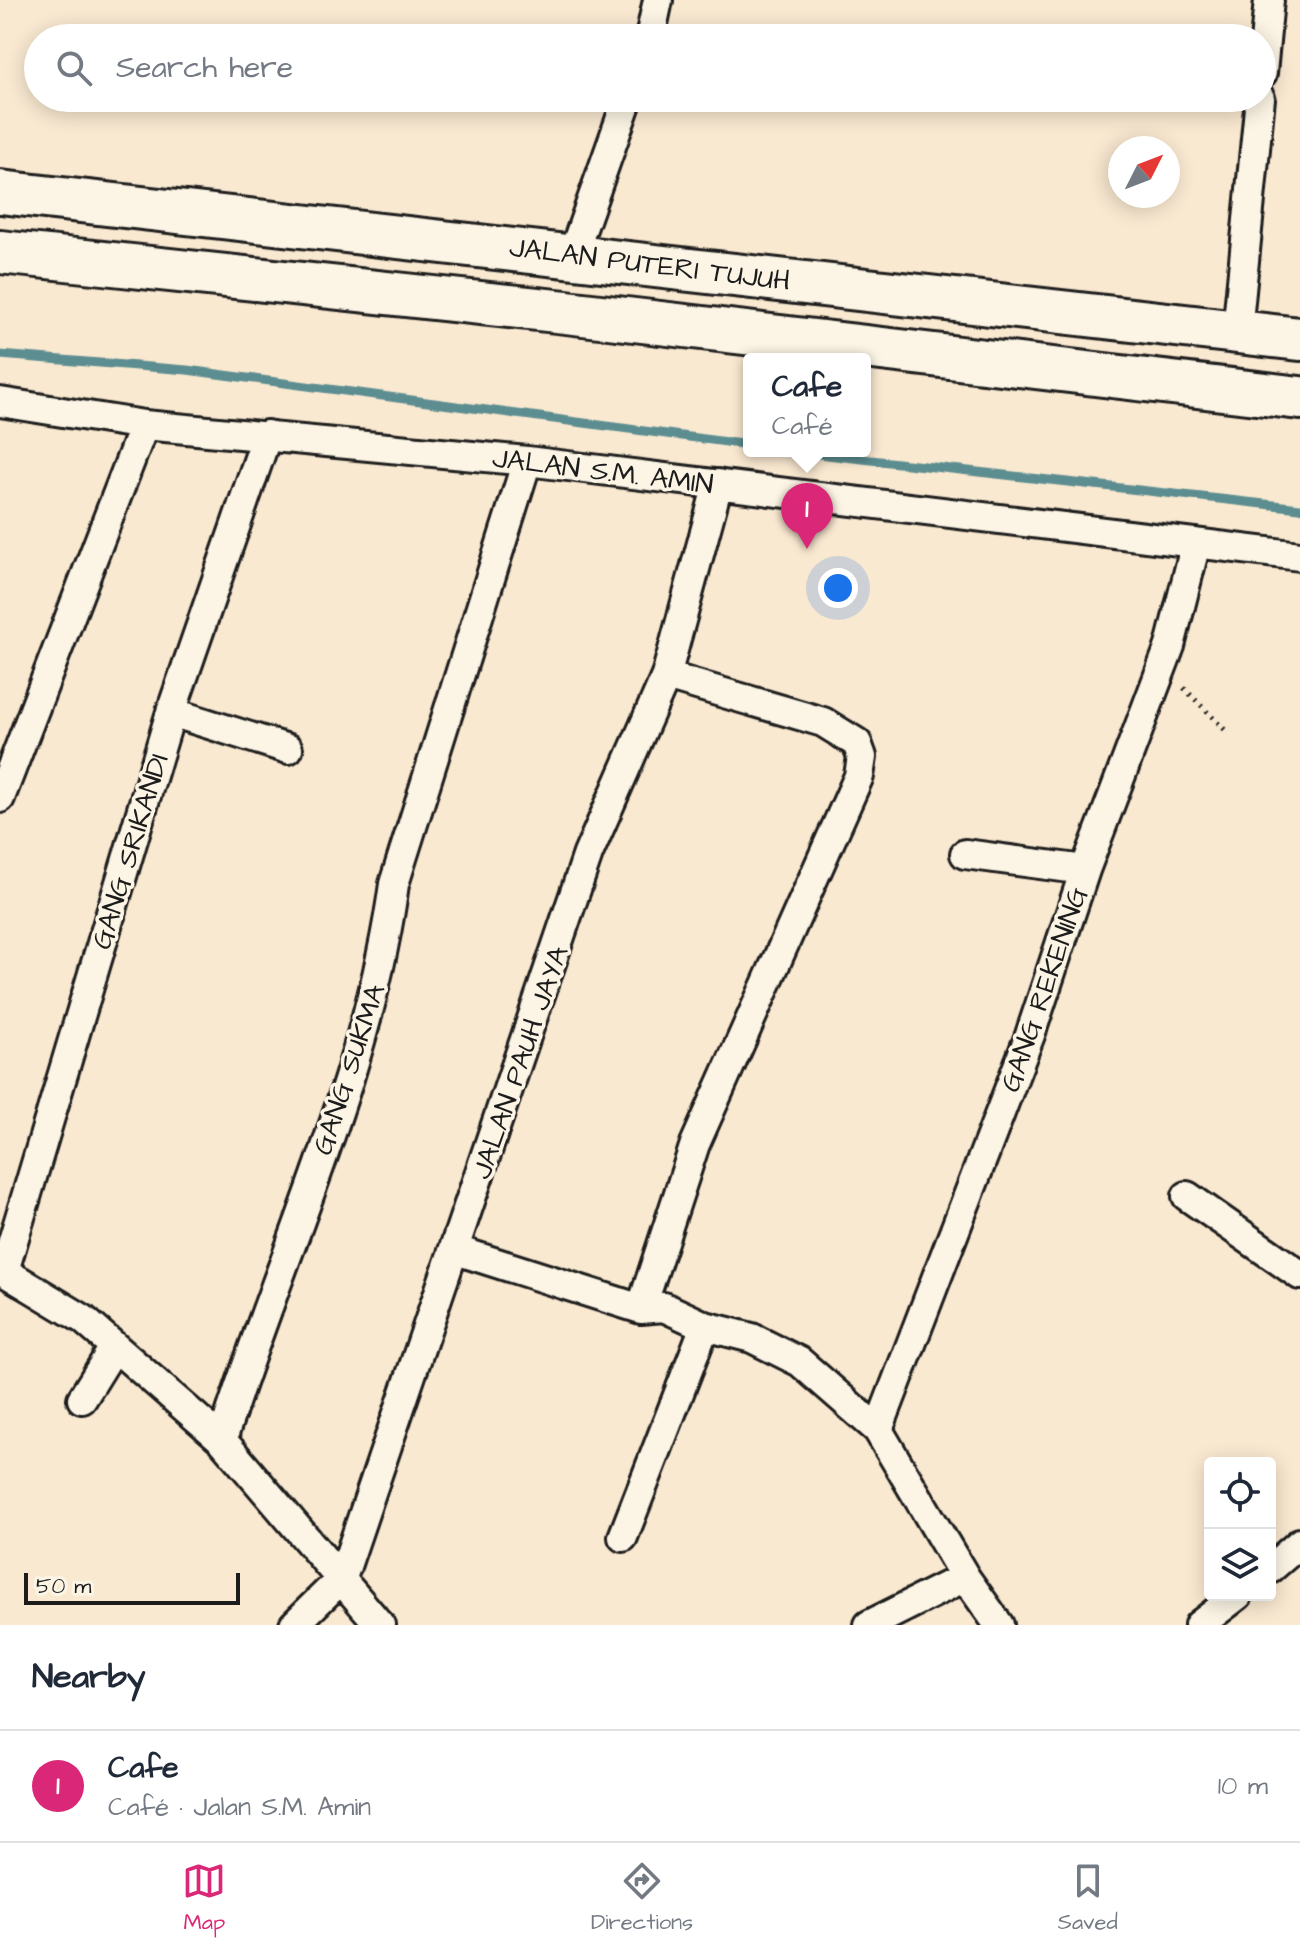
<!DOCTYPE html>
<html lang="en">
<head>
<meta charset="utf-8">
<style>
  :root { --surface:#fff; --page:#f2f2f3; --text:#1f2937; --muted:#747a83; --line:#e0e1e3; --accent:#db2777 }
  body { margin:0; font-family:"Architects Daughter",sans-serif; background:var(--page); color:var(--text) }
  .controls { position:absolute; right:24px; bottom:24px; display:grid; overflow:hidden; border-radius:8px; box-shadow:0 4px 20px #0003 }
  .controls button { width:72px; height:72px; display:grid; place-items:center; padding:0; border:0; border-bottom:2px solid var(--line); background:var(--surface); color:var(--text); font:40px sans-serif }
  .compass { position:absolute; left:1108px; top:136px; width:72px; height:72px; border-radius:50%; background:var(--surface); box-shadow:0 4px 20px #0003; rotate:48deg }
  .scale { position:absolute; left:24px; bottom:20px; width:216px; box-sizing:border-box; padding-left:8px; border:4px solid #1c1c1c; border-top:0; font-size:22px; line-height:28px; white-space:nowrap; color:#1c1c1c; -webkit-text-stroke:6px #fcf5e5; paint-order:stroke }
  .you { position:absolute; left:838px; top:588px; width:28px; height:28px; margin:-20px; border:6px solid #fff; border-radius:50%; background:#1a73e8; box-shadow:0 0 0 12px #1a73e833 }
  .badge { display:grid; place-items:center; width:52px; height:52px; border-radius:50%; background:var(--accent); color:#fff; font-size:26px; font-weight:700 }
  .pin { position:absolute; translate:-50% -66px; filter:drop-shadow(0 2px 4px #0008) }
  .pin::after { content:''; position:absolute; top:42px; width:28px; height:24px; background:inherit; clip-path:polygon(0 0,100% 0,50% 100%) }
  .popup { position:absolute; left:743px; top:353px; width:128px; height:104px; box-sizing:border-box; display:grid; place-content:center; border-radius:8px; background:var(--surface); filter:drop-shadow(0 2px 6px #0005); font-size:26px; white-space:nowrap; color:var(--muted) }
  .popup b { font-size:30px; color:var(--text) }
  .popup::after { content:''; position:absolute; left:50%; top:100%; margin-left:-16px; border:16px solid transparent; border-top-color:var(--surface) }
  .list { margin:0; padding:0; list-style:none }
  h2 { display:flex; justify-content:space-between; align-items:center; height:104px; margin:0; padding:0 32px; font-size:34px }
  h2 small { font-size:26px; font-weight:400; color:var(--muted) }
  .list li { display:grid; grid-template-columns:52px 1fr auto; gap:24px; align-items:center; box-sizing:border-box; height:112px; padding:0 32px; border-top:2px solid var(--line) }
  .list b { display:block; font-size:30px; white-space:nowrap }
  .list p { margin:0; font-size:26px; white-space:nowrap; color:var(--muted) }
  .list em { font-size:26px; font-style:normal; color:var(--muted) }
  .icon { flex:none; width:44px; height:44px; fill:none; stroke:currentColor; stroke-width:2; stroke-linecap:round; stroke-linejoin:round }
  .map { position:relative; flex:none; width:1300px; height:1625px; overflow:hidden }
  .search { position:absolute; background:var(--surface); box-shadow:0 4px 20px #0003; left:24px; right:24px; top:24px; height:88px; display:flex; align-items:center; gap:20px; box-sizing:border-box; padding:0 28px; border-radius:44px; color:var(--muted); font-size:30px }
  .sheet { height:216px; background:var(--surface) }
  nav { display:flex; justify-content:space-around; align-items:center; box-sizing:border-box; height:112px; border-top:2px solid var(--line); background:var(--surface); font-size:22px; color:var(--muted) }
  nav a { display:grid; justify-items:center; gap:4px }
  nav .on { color:var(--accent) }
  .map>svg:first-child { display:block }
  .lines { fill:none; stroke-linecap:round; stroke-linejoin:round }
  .stream { stroke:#5c8d90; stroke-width:9 }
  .minor-casing { stroke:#1c1c1c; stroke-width:34 }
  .highway-casing { stroke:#1c1c1c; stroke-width:48 }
  .path { stroke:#1c1c1c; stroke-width:5; stroke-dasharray:2 6; stroke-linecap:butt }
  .minor { stroke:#fcf5e5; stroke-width:28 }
  .highway { stroke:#fcf5e5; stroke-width:42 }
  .labels { text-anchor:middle; stroke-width:7; stroke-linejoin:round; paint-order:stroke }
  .street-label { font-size:28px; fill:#1c1c1c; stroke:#fcf5e5 }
</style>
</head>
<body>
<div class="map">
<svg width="1300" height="1625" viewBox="0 0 1300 1625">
  <rect width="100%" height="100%" fill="#fae9d1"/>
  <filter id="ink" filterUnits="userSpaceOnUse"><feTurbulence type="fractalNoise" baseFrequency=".0125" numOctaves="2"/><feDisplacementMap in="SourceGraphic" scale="16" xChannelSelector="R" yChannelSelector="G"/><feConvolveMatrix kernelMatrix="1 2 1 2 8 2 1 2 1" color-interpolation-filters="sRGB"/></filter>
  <g filter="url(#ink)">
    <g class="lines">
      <path class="stream" d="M0,355L187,370L749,445
        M791,451L1300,508"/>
      <defs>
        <path id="minor" d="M650,38L658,0
          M1262,73L1269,0
          M573,254L628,98
          M1237,332L1260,98
          M0,402L144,425L527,461L1300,556
          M171,712L288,749
          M0,798L144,425
          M965,854L1085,870
          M1187,1196L1300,1275
          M456,1250L641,1309L664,1307L705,1326L752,1338L800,1362L878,1430L965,1577L999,1625
          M0,1269L83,1319L222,1440
          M4,1271L171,712L267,435
          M641,1309L695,1144L859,776L862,757L857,743L823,722L666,676
          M82,1399L113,1349
          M878,1430L1030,1035L1085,870L1170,646L1196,543
          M623,1537L705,1326
          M1270,1569L1300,1543
          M294,1625L342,1578L588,854L666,676L718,484
          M380,1625L222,1440C280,1256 368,1076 394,884L527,461
          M869,1625L965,1577
          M1199,1625L1238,1595"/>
        <path id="highway" d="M0,192L1300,339
          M0,252L566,312L1300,398"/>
      </defs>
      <use href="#minor" class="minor-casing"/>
      <use href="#highway" class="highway-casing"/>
      <path class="path" d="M1184,688L1228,733"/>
      <use href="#minor" class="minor"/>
      <use href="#highway" class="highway"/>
    </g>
  </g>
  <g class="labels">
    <g class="street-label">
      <text transform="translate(650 263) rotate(7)" y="10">JALAN PUTERI TUJUH</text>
      <text transform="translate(603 470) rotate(7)" y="10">JALAN S.M. AMIN</text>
      <text transform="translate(129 851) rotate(-73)" y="10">GANG SRIKANDI</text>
      <text transform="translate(1043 989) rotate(-71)" y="10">GANG REKENING</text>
      <text transform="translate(519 1062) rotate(-71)" y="10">JALAN PAUH JAYA</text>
      <text transform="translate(348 1069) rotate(-72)" y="10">GANG SUKMA</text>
    </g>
  </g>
</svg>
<div class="controls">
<button><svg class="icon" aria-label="locate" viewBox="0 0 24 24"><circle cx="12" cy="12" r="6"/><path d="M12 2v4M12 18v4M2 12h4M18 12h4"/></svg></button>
<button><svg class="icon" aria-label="layers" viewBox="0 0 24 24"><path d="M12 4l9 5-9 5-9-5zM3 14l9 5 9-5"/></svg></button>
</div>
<svg class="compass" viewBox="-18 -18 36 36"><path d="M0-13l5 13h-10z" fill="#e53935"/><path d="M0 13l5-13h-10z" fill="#747a83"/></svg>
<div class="scale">50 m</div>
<div class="you"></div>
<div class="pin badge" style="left:807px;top:549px">1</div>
<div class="popup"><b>Cafe</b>Café</div>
<div class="search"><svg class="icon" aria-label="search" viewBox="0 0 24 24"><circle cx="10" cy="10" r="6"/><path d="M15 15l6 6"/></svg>Search here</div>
</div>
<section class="sheet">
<h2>Nearby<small></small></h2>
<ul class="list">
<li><span class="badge">1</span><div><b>Cafe</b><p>Café · Jalan S.M. Amin</p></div><em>10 m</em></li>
</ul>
</section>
<nav>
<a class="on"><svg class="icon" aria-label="map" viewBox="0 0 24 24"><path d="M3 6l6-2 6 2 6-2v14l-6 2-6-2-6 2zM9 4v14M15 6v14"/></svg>Map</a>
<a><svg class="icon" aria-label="directions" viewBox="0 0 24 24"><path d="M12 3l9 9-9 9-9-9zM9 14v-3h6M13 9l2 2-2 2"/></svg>Directions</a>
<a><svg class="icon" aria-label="saved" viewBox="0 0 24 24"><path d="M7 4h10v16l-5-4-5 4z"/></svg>Saved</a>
</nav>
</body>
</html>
